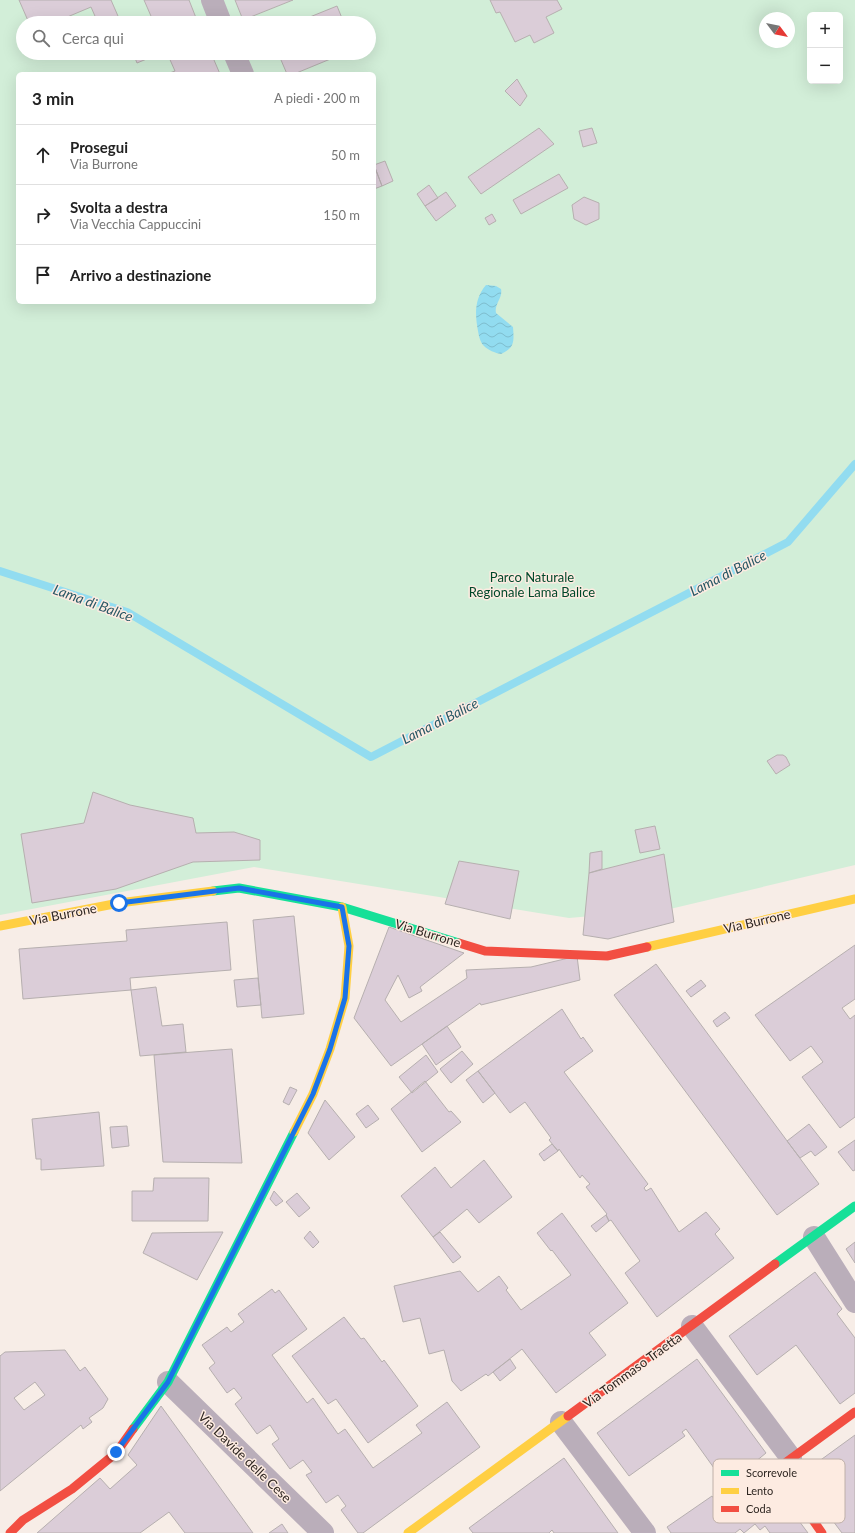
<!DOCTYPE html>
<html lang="it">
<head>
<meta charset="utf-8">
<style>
  :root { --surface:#fff; --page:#f2f2f2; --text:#222; --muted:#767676; --line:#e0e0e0 }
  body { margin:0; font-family:Lato,sans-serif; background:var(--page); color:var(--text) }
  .controls { position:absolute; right:12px; top:12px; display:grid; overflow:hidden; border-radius:6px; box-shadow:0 4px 16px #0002 }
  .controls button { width:36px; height:36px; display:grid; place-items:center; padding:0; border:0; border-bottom:1px solid var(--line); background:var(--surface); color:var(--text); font:20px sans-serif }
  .compass { position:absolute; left:759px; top:12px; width:36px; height:36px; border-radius:50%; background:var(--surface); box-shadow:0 4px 16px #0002; rotate:122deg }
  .stop { position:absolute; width:12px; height:12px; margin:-9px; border:3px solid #1a73e8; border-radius:50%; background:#fff }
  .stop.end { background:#1a73e8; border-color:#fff; box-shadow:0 1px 4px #0008 }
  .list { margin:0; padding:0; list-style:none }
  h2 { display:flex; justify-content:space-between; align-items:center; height:52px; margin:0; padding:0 16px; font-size:17px }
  h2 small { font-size:13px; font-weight:400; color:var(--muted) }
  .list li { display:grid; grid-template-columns:26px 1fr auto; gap:12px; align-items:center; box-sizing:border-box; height:60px; padding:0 16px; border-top:1px solid var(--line) }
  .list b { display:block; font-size:15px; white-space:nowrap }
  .list p { margin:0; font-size:13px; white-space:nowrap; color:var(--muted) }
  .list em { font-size:13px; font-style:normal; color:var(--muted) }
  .icon { flex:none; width:22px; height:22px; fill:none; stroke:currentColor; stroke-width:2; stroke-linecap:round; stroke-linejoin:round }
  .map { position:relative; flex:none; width:855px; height:1533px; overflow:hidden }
  .search { position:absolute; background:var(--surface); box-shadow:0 4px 16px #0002; left:16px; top:16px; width:360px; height:44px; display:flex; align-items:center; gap:10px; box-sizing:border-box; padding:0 14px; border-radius:22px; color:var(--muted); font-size:15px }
  .panel { position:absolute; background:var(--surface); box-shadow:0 4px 16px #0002; left:16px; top:72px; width:360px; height:232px; border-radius:6px }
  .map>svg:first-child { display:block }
  .green { fill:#d2eed8; fill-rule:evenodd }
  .water { fill:url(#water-waves) }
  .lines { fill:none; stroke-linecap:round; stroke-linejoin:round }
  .stream { stroke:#92dcf0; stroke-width:8 }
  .building { fill:#dbcdd8; stroke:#b6afaf; fill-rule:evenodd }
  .street { stroke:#baaeba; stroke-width:22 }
  .fast { stroke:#16e098; stroke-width:9 }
  .slow { stroke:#ffcf43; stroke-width:9 }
  .jam { stroke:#f24e42; stroke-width:9 }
  .route { stroke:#1a73e8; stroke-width:5 }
  .labels { text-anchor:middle; stroke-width:3; stroke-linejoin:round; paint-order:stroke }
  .park-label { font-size:13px; fill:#00482a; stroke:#fdebe1 }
  .street-label { font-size:13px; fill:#2f2722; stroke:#fdebe1 }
  .water-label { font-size:14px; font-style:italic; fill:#285765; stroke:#fdebe1 }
  .key { fill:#fdebe1; stroke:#bfb0a8; stroke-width:1 }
  .key-label { font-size:11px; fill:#2f2722 }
</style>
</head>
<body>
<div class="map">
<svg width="855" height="1533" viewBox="0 0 855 1533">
  <defs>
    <pattern id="water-waves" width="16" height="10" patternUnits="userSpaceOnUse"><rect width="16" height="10" fill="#92dcf0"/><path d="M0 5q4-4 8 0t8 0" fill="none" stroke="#7ebdce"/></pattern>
  </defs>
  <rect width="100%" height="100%" fill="#f7ede7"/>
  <path class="green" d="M0,0H855V865L670,909L569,918L254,867L0,915ZM810,15H840V81H810ZM765,18H789V42H765ZM23,23H369V53H23ZM18,74H374V302H18Z"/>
  <path class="water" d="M486,285L496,286L501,289C503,298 494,304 496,313L513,327C514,341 515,348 501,354C495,353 488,350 484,346C480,342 479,336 478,331C475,315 474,299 486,285Z"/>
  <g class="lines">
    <path class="stream" d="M0,571L127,612L371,757L788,542L855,464"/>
  </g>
  <path class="building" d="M19,0H111L121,23H98L91,7L53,23H29Z
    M144,0H189L198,23H154Z
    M235,0H293L243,20Z
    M490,0H557L562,9L546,17L554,33L534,43L530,35L515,42L500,12L496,13Z
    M337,6L344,23H335L334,20L328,23H295Z
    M133,53H161L137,63Z
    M167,53H211L220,74H167L175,71Z
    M278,53H345L294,74H287Z
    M517,79L527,96L520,106L505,91Z
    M539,128L554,144L481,194L468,177Z
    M592,128L597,143L583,147L579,131Z
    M385,161L393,181L382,186L374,165Z
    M374,165L382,186L374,189Z
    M559,174L568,188L521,214L513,200Z
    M429,185L438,198L425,206L417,194Z
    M446,192L456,206L436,221L425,206Z
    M584,197L599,203V219L586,225L574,219L572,205Z
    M492,214L496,221L489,225L485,218Z
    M777,755H783L786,757L790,765L776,774L767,761Z
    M93,792L130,805L193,818L196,833L234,832L260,840V860L193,862L116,889L32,903L21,834L84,823Z
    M655,826L660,849L640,853L635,830Z
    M602,851V869L589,873L590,853Z
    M664,854L674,922L608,939L583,935L589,873Z
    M459,861L519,871L510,919L445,904Z
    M294,916L304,1014L262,1018L253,920Z
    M227,922L231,970L130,978L131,990L23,999L19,949L127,941L126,930Z
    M389,927L464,953L420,987L422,991L409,998L398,975L385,1000L401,1022L467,978L466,970L531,967L577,956L580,980L481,1005L480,1003L391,1066L354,1018Z
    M855,945V999L842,1008L850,1019L855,1015V1117L840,1128L802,1077L823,1062L811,1046L790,1061L755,1015Z
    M656,964L819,1184L777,1215L614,995Z
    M258,978L261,1005L237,1007L234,980Z
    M701,980L706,986L691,997L686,991Z
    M156,987L162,1026L183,1024L186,1052L140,1056L131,990Z
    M562,1009L581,1039L583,1037L593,1051L564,1072L648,1184L644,1188L646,1191L651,1188L679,1232L706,1212L720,1229L715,1234L734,1258L657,1317L625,1273L640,1261L611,1220L609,1221L606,1215L607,1214L586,1187L590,1184L582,1175L580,1178L559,1149L558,1151L549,1140L551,1138L525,1102L510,1113L478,1071Z
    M725,1012L730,1018L717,1027L713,1021Z
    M447,1026L461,1047L436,1065L422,1044Z
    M232,1049L242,1163L163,1162L154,1055Z
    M462,1051L473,1064L451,1083L440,1069Z
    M426,1055L438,1072L412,1093L399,1077Z
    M478,1071L495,1093L483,1103L466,1080Z
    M425,1081L449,1112L451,1111L461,1122L422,1152L391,1109Z
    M290,1087L297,1090L289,1105L283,1102Z
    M325,1100L355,1137L329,1160L308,1133Z
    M368,1105L379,1119L366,1128L356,1114Z
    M99,1112L104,1166L41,1170V1159H36L32,1119Z
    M809,1124L827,1147L815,1156L811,1151L800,1158L787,1141Z
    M127,1126L129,1146L112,1148L110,1127Z
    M855,1140V1170L853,1171L838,1152Z
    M552,1144L558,1151L544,1161L539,1154Z
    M484,1160L512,1197L479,1223L467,1209L433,1237L401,1196L435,1167L451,1188Z
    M154,1178H209L208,1221H132V1191H153Z
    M274,1191L283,1201L276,1206L270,1199Z
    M297,1193L310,1208L299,1217L286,1202Z
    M562,1213L628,1303L589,1333L606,1355L556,1393L522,1349L488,1376L486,1374L461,1391L452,1381L444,1350L429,1354L420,1318L403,1322L394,1286L460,1271L478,1292L499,1276L508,1288L506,1290L521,1310L571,1275L552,1250L551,1251L537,1233Z
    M606,1215L609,1221L596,1232L591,1226Z
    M310,1231L319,1242L313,1248L304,1238Z
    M223,1232L197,1280L143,1253L152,1233Z
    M440,1232L461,1257L453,1263L433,1237Z
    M855,1242V1263L846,1249Z
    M815,1272L842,1309L837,1314L855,1338V1393L840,1404L796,1345L757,1375L729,1336Z
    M272,1289L275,1293L279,1290L307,1329L272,1355L307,1403L313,1398L338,1434L345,1429L373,1468L422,1433L416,1425L447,1402L480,1447L363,1533H358L341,1510L346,1506L338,1495L326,1503L306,1475L312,1472L303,1460L290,1469L272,1444L279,1439L270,1425L257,1434L235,1404L242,1398L234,1388L227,1393L209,1368L215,1363L202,1345L227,1327L231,1332L244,1322L238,1314Z
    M344,1317L361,1339L364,1338L382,1362L384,1360L418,1406L368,1443L336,1399L328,1404L292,1356Z
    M65,1350L80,1371L85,1367L108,1399L103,1408L89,1418L92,1422L83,1429L81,1425L0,1491V1356L5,1352ZM35,1382L45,1395L24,1410L14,1398Z
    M510,1359L516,1368L500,1381L493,1372Z
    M697,1359L766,1453L755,1462L808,1533H770L765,1526L760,1530L755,1524L744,1533L740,1529L735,1533H671L667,1527L712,1496L715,1500L729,1489L686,1429L682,1432L685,1436L629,1476L597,1433Z
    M161,1406L253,1533H185L169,1512L140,1533H37L100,1478L110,1489L137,1465L128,1455Z
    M855,1435V1533H842L827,1513L831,1510L820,1495L816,1497L800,1475Z
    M564,1458L618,1533H554L552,1530L549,1533H473L469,1528Z
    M282,1524L288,1533H269Z"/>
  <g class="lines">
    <path class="street" d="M212,0L221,23
      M234,53L243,74
      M814,1237L855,1302
      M692,1326L791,1458
      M168,1382L323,1533
      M561,1422L645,1533"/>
    <path class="fast" d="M213,891L239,888L342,907L459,943
      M775,1264L855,1206
      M133,1429L168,1382L294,1132"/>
    <path class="slow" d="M0,926L119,903L213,891
      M647,947L855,899
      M294,1132L313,1094L330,1049L345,998L349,946L342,907
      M408,1533L568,1416"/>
    <path class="jam" d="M459,943L485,951L607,956L647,947
      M568,1416L775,1264
      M10,1533L23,1520L72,1489L116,1453L133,1429
      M822,1533L777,1469L855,1412"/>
  </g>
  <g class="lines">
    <path class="route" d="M116,1452L168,1382L313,1094L330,1049L345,998L349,946L342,907L239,888L119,903"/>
  </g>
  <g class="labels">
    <g class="park-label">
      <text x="532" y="582">Parco Naturale<tspan x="532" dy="15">Regionale Lama Balice</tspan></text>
    </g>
    <g class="street-label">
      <text transform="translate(63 914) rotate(-11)" y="5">Via Burrone</text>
      <text transform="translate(757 921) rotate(-13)" y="5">Via Burrone</text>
      <text transform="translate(428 933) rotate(17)" y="5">Via Burrone</text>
      <text transform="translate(632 1370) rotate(-36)" y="5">Via Tommaso Traetta</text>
      <text transform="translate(245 1457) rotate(44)" y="5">Via Davide delle Cese</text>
    </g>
    <g class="water-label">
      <text transform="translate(728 573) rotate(-27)" y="5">Lama di Balice</text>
      <text transform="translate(93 603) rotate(20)" y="5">Lama di Balice</text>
      <text transform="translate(440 721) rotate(-27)" y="5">Lama di Balice</text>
    </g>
  </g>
  <rect x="713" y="1459" width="132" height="64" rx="6" class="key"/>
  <rect x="721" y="1470" width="18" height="6" fill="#16e098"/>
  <rect x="721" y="1488" width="18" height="6" fill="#ffcf43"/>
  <rect x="721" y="1506" width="18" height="6" fill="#f24e42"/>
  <g class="key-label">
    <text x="746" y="1477">Scorrevole</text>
    <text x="746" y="1495">Lento</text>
    <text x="746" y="1513">Coda</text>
  </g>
</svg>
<div class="controls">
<button>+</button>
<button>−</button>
</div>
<svg class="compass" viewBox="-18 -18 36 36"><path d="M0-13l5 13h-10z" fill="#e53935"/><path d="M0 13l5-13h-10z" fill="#767676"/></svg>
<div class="stop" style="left:119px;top:903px"></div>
<div class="stop end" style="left:116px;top:1452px"></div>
<div class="search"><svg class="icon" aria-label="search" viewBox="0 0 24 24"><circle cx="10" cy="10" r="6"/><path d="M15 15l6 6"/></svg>Cerca qui</div>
<section class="panel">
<h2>3 min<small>A piedi · 200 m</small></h2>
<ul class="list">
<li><svg class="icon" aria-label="ahead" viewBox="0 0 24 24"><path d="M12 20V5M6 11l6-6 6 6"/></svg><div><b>Prosegui</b><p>Via Burrone</p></div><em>50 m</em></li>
<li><svg class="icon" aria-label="right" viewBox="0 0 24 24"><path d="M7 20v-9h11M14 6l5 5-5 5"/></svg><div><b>Svolta a destra</b><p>Via Vecchia Cappuccini</p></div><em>150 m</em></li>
<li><svg class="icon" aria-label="arrive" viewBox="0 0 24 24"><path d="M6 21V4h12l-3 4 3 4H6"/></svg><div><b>Arrivo a destinazione</b></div></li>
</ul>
</section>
</div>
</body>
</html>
